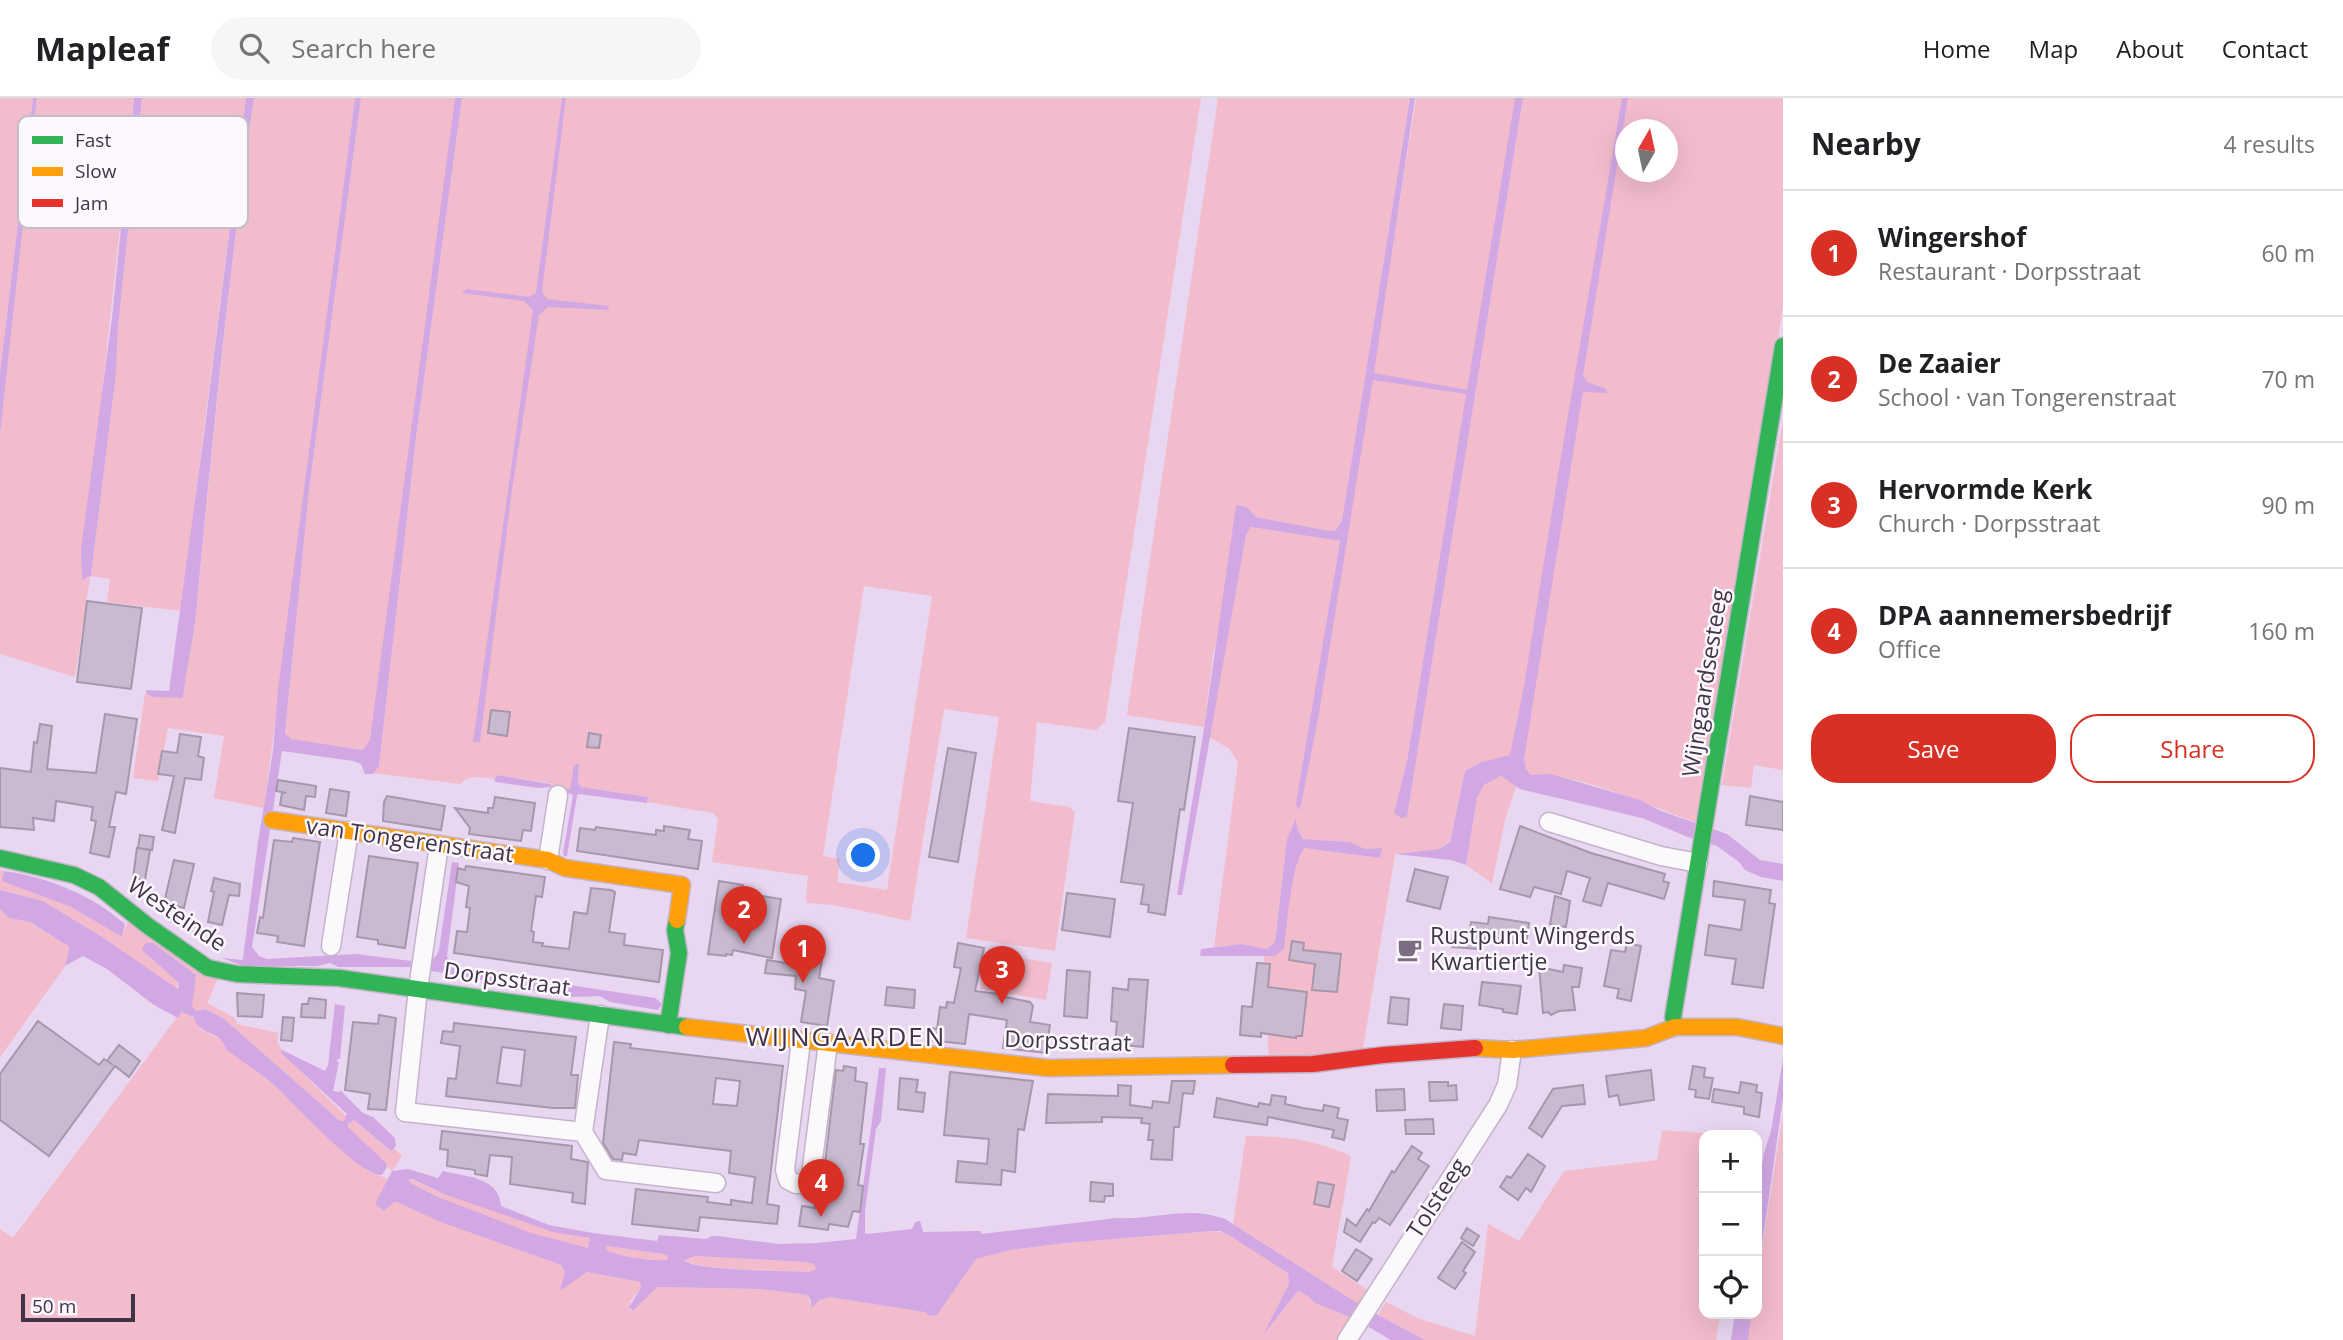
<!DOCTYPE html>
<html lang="en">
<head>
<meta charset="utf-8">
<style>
  :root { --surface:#fff; --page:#f6f6f6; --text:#202124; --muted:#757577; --line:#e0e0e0; --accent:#d93025 }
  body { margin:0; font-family:"Open Sans",sans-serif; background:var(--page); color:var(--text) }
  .controls { position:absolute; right:21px; bottom:21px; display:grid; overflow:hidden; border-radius:14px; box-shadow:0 7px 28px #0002 }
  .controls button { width:63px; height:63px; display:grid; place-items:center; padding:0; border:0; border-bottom:2px solid var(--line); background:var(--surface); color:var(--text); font:35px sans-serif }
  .compass { position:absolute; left:1615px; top:21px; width:63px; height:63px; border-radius:50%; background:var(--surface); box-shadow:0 7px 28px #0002; rotate:9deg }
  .scale { position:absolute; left:21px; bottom:18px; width:114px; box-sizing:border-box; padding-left:7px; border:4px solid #413448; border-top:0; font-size:19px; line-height:24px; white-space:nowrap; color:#413448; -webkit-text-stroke:5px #fcf8fe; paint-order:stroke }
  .you { position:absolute; left:864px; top:758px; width:24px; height:24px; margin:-18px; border:5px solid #fff; border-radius:50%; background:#1a73e8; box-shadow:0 0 0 10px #1a73e833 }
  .badge { display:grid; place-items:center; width:46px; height:46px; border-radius:50%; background:var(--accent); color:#fff; font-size:23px; font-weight:700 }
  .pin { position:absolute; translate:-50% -58px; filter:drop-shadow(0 2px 4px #0008) }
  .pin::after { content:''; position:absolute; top:37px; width:24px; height:21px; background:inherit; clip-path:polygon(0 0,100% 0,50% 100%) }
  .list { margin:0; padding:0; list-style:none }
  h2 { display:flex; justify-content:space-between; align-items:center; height:91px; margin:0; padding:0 28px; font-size:30px }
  h2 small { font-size:23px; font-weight:400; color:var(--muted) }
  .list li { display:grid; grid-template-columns:46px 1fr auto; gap:21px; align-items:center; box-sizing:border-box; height:126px; padding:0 28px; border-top:2px solid var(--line) }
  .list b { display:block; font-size:26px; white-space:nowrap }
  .list p { margin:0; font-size:23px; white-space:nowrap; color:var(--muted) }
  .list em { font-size:23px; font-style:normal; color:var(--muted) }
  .actions { display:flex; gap:14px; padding:21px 28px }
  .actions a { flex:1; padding:16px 0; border:2px solid var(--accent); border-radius:28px; text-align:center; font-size:24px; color:var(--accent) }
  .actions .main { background:var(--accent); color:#fff }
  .icon { flex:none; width:38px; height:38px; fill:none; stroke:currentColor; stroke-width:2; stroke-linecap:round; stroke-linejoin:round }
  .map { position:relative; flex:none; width:1783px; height:1242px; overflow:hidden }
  header { display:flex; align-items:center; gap:42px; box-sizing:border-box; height:98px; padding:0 35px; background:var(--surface); border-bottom:2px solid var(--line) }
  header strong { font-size:33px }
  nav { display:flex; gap:38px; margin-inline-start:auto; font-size:24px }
  .search { width:490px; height:63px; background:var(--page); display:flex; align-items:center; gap:18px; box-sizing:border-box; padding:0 24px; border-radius:38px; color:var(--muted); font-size:26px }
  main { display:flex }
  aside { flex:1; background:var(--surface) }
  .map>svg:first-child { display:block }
  .green { fill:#f2bccc; fill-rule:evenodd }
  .water { fill:#d2a8e4; fill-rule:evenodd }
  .building { fill:#c9bad0; stroke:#a697ac; stroke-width:2; fill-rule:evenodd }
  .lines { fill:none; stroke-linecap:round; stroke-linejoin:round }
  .street-casing { stroke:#c3b4ca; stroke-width:21 }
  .fast-casing { stroke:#c3b4ca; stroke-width:19 }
  .slow-casing { stroke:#c3b4ca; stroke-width:19 }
  .jam-casing { stroke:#c3b4ca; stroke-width:19 }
  .street { stroke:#fcf9fd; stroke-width:18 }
  .fast { stroke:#30b455; stroke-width:16 }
  .slow { stroke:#ff9f0a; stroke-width:16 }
  .jam { stroke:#e5322d; stroke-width:16 }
  .labels { text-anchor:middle; stroke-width:5; stroke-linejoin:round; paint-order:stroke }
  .street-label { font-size:23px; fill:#413448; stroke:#fcf8fe }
  .poi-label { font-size:23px; fill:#413448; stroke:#fcf8fe; text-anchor:start }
  .quarter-label { font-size:26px; letter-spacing:2px; fill:#413448; stroke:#fcf8fe }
  .key { fill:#fcf8fe; stroke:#c4bdc7; stroke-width:2 }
  .key-label { font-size:19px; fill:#413448 }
</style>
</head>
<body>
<header>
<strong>Mapleaf</strong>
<div class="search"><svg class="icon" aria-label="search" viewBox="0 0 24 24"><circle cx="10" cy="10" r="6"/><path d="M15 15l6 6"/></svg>Search here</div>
<nav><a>Home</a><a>Map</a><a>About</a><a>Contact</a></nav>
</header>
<main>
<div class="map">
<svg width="1783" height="1242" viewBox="0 0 1783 1242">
  <rect width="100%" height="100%" fill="#e9d6f1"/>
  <path class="green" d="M0,0H33L0,275Z
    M37,0H134L82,481L90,480L75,579L0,556V337Z
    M142,0H246L181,513L107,504L110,481L91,478L116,276L118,229Z
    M254,0H355L264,710L214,700L224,638L168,630L158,683L133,680L145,595L153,599H183C186,571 193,544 196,516C213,344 229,172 254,0Z
    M361,0H455L372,662L368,645L363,652L292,641L285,637L309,392Z
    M462,0H1201L1105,624L1096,632L1037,624L1030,703L1069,709L1075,714L1055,853L966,840L999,619L944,611L910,823L834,807L807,805L806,799L808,778L712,764L718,721L713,715L647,704L648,699L581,689L578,686L579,669L574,668L570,692L552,689L550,685L497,677L494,681C482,679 469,676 460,686L373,675L379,668L416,340ZM864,488L932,498L887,792L837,784L840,761L823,758Z
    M1218,0H1410L1342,422L1336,432L1330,433L1256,419L1247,409L1213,558L1204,629L1127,617Z
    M1416,0H1517L1469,297H1466L1407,663L1395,714L1407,718L1523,0H1783V208L1701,726C1649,709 1586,676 1531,677L1526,671L1482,664L1465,673L1450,743L1439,751L1395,756L1362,957L1269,962L1264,858H1275L1299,756L1304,750L1380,760L1382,750L1365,751L1350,744L1303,741L1297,730L1296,721L1287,741L1275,844L1267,851L1241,846L1214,849L1238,665L1230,651L1209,639L1246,437L1251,429L1340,443L1299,687V711L1319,616ZM1626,32H1668V74H1626Z
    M1783,321V672L1754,667L1751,690L1722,687Z
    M1501,678L1516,688L1505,722L1492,785L1466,767L1477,700L1484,687Z
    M0,771L4,773L3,783L71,809L122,839L128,822L218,880L207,905L235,920L237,926L279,935L277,943L282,952L280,953L347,1019L344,1023H340L223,920L205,911L197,913L191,909L194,875L143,853L179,885L176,891L99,837L43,803L0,792Z
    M0,811L9,820L29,824L68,848L69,852L65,868L0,959Z
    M987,854L1052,865L1046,902L980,891Z
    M181,914L195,920L200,931L222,942L225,950L249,966L274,987L326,1038L368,1073L388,1081L376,1106L384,1113L394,1104H397L439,1123L561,1167L565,1173L561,1192L587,1174L640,1184L641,1190L630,1203L631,1213H633L657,1189L759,1191L808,1197L811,1209L820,1202L830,1199L925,1214L930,1218L937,1217L975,1161L1010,1152L1066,1145L1212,1133C1234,1134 1269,1162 1288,1175L1289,1186L1266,1233L1298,1193L1308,1198L1315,1205L1357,1222L1344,1242H0V1131L13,1140Z
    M1783,1015V1242H1748L1752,1216H1757V1184Z
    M351,1022H354L390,1053L394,1050L402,1058L392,1073L348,1029Z
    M1662,1032L1729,1037H1704V1216H1720L1716,1242H1425L1378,1217L1386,1204L1417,1220L1475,1238L1488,1126L1519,1143L1564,1073L1657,1062Z
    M1246,1038C1286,1038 1314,1042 1351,1058L1332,1169L1374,1196L1365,1210L1233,1126Z
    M410,1081L444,1096L590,1140L588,1151C529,1139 463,1112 410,1085Z
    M606,1148L663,1156L669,1157L667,1162C650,1163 622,1159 606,1153Z
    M695,1158L806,1164L814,1166L816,1171L811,1174C790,1173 694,1173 683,1161Z"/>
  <path class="water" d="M33,0H37L0,337V275Z
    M134,0H142L118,229L116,276L91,478L82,482L81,451L112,220Z
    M246,0H254C229,172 212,344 196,516C193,545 186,571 183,600L153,599L147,596L146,592L169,593L205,329Z
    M355,0H361L309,392L285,636L292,641L363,652L370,642L455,0H462L416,340L379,668L373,676H365L361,666L353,663L282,653L252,849L259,858L267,861L356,856L427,865L436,858L439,852L452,764L459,765L447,858L453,870L479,876L481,874L509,878L510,880L520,882L523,880L655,900L662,906L658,912L610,904L600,898L573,899L523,891L509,887H495L478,881L409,869H339L330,865L318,868H243L222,860L242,862L243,860L258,744L273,653L278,591Z
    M562,0H566L542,194L547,201L609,208L608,212L548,209L539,217L512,392L480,644H473L533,212L524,203L462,195L466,191L529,199L536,195Z
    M1410,0H1415L1374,275L1467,292L1515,0H1523L1407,719L1401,720L1394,715L1407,663L1466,296L1373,282L1319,616L1301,707L1298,712L1296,707L1299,687L1340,443L1251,429L1246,437L1182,797H1177L1203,637L1236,407L1247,409L1256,419L1330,433L1336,432L1342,422Z
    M1622,0H1628L1583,278L1587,284L1606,291L1607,295L1583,294L1524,661L1526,671L1531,677L1551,676L1640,702L1661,713L1727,736L1760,762L1783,766V783L1761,779L1745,772L1739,764L1717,748L1688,739L1642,720L1520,691L1501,678L1484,687L1477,700L1466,767L1451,762L1395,756L1439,751L1450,744L1465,673L1482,664L1510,657L1524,588L1558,376Z
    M579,666L578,685L581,689L648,699L647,705L579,696L577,698L567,758H564L563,755L573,697L563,693V691H570L574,667Z
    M497,677L550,686L552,689L538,690L496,684L494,682Z
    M1296,720L1297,730L1303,741L1350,744L1365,751L1382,750L1380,760L1304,750C1291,768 1287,827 1284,851L1275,858H1200L1201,851L1241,846L1267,851L1275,844L1287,741Z
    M4,773C47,779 92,797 125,826L122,839L71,809L2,783Z
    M0,792L43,803L99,837L178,891L179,885L143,853L142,851L146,845H153L196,877L192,909L197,913L205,911L223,920L340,1023H344L347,1016L280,954L282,952L325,973L328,967L335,906L345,908L340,961H337V964H339L333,993L340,994V992L363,1015L373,1019L395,1040L396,1048L391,1053L354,1022L348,1026V1029L386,1065L387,1069L382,1077C361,1079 293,1005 275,988C260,974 243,965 227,952C225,950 224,946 222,943C213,932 198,936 194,919L181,914L178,920L154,907L107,871L83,858L65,868L69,852L68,848L30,824L9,820L0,811Z
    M1783,961V1000L1757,1183V1098L1764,1055L1771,1033Z
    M879,970H886L881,1023L876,1031L865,1113V1135L867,1136L912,1131L915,1124L920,1123L923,1134L980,1133L982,1136L1117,1120C1157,1122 1186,1107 1225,1121L1365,1210L1425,1242H1391L1357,1222L1315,1205L1308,1198L1298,1193L1263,1237L1289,1186L1288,1175L1232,1139L1220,1133H1212L1066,1145L1010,1152L976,1161L937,1217L930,1218L924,1214L830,1199L820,1202L811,1210V1203L808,1197L759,1191L657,1189L633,1213L629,1209L641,1190L640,1184L587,1174L560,1193L565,1173L561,1167L438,1123L397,1104H394L384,1113L375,1106L392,1073L408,1071L438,1080L443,1073C467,1079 499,1079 501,1108L549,1127L593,1135L657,1143L659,1137L706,1141L712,1138H718L778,1146L817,1145L856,1141ZM412,1081L444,1096L553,1134L590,1140L588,1150L531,1135L438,1099L410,1085L409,1082ZM607,1148L663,1156L668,1158L667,1162C650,1163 621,1159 606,1152ZM695,1158L806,1164L814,1166L816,1171L810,1174C790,1173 694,1173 684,1162Z
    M1735,1216H1752L1748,1242H1731Z"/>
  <path class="building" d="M87,503L142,510L131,591L77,584Z
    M491,612L510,614L507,638L488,635Z
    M105,616L137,621L126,696L116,694L109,729H115L109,759L90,755L96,723L91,722L93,709L56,703L54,723L33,720L34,732L0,729V670L31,674L34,644L37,645L40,626L52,628L47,671L96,675Z
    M1129,630L1195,639L1184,712L1180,711L1165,817L1148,814L1149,807L1141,806L1144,787L1121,784L1133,705L1118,703Z
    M589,635L601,637L599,650L587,649Z
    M180,636L201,639L198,658L204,660L201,682L185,680L175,735L162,732L174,678L158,676L162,653L177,655Z
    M948,650L976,655L958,764L929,759Z
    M278,682L316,688L315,699L306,698L304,712L280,707L282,695H286L276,693Z
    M330,691L349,694L346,718L326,715Z
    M387,698L445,708L441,732L383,723L384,704Z
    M1750,698L1783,704V732L1746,727Z
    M495,699L535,705L531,733L523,732L521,743L469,736L470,730L455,710L488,715V710H493Z
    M664,728L690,732L688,741L702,743L698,771L577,753L580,730L595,732L596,729L656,737V732L664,733Z
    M1520,728L1591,755L1665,776L1663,783L1669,785L1664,801L1608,785L1601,808L1583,803L1590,780L1567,773L1561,796L1534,789L1530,799L1500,791Z
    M140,737L154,739L152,752L138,750Z
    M293,740L320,744L304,848L277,844L278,838L257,835L260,819L263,820L274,742L292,744Z
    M137,750L150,752L145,782L133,780Z
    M369,758L418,765L405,850L378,846V842L357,839Z
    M174,762L194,766L184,810L164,805Z
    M466,768L545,779L542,799L536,798L531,833L534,834L533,844L543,845L542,848L569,851L574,814L587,816L591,790L611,792L615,794L609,834L625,836L624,847L663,852L659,884L454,855L457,833L467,834L470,810L466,809L469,788L456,784L458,770L465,772Z
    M1415,771L1448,779L1440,811L1407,803Z
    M214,780L240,786L239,798L229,797L222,827L208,824L214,794L211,793Z
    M719,783L743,787L742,795L781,801L772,860L733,852L732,857L726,856V858L708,856Z
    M1714,783L1771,792L1769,805L1775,806L1763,890L1732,886L1736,861L1705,857L1709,827L1741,832L1745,802L1713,798Z
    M1067,795L1115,801L1110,839L1062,832Z
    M1555,798L1570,803L1566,829L1550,826Z
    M1489,819L1529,825L1526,847L1480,840L1479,851L1452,849L1453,836L1469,838L1471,824L1488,826Z
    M1292,843L1304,845L1303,852L1341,856L1337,894L1312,892L1315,866L1289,862Z
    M958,845L984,850L975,893L1005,897V899L1030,904L1033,908L1030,924L1050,927L1046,955L1003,950L1007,922L969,916L965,946L929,942L931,930L937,931L940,909L946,910L947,904L954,905L961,870L954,869Z
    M1627,845L1641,848L1631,903L1617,900L1619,891L1604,888L1611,852L1625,854Z
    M800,852L823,856L819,880L834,883L827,928L801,924L806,893L795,891L796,878L765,875L767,862L798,867Z
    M1257,865L1270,866L1268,889L1307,894L1302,938H1296V940L1261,935V939L1240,937L1242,908L1252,909Z
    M1564,867L1582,870L1579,889H1572L1575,912L1559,913L1551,917L1548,914L1543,915L1539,869L1563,874Z
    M1067,872L1090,874L1087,920L1064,918Z
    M1129,881L1148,882L1143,949L1115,946L1117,924L1111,923L1113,890L1128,892Z
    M1482,884L1521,888L1517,916L1503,914V911L1479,907Z
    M887,889L915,892L914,910L885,907Z
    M237,895L264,897L262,919L238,918Z
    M1391,899L1409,901L1407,927L1388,925Z
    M309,900L326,902L325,920L301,919L302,906H308Z
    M1444,906L1463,908L1461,932L1441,930Z
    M379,917L396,920L386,1012L368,1011L370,996L345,992L353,924L378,926Z
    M283,919L294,920L292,943L281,942Z
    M38,923L99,967L104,961L113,967L107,963L119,947L140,963L129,979L115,968L49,1058L0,1022V976Z
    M454,925L576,939L571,977H578L575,1010H553L446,998L448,980L456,981L460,948L441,945L443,933L453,934ZM502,949L525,952L521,988L497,985Z
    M614,944L631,946L630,950L783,968L767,1106L779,1108L777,1126L700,1119L698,1133L632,1126L636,1091L708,1099L707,1104L731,1107V1102L752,1105L755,1079L729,1075L731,1053L639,1042L636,1057L623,1055L622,1062L613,1061L603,1045ZM716,980L740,983L737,1008L713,1006Z
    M844,968L856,970L855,983L867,985L860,1046H864L858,1087L863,1088L860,1114L853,1113L848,1129L829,1126L828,1132L799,1128L802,1108L815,1110V1107L820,1108L836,972L843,973Z
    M1693,968L1705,970L1704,979L1713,980L1709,1001L1695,999L1696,992L1689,991Z
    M1651,972L1654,1002L1620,1007L1618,997L1609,999L1606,978Z
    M950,974L1033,983L1024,1032L1018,1031L1015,1074L1002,1072L1001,1087L956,1084L958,1063L987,1066L989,1041L944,1037Z
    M900,980L918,982L916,994L925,995L923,1014L898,1011Z
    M1172,983H1195L1193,996L1183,995L1179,1029H1174L1172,1062L1151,1061L1153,1042H1148L1150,1026L1141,1025L1142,1020L1102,1019V1024L1046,1025L1048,996L1118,998V987L1131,988L1130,1007L1152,1010L1153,1003L1169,1005Z
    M1429,984H1448V988L1456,987L1457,1002L1430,1003Z
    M1741,984L1757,987L1756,994L1762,995L1759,1019L1744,1016V1009L1712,1004L1714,991L1739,995Z
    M1583,987L1585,1006L1562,1008L1542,1039L1529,1030L1553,991Z
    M1404,991L1405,1012L1377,1013L1376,992Z
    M1272,997L1286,999L1285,1006L1303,1010L1323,1013L1324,1007L1339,1010L1337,1020L1348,1022L1344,1042L1332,1039L1334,1032L1268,1019L1267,1027L1214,1019L1217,1000L1258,1009L1259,1005L1270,1007Z
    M1433,1021L1434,1036H1406L1405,1022Z
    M442,1033L572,1048L571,1061L588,1064L585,1106L572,1104L573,1095L510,1086L512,1059L490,1057L487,1078L475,1076V1072L447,1068L448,1052L440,1051Z
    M1412,1048L1422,1055L1418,1061L1429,1068L1390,1127L1379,1120L1375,1125L1373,1124L1360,1144L1344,1134L1347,1121L1356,1128L1367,1111L1369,1113L1392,1073L1394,1075Z
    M1528,1056L1545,1068L1531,1094L1526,1090L1518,1102L1500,1089L1507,1078L1511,1080Z
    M1091,1084L1113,1086V1098H1105L1104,1104L1090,1103Z
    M1318,1084L1334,1087L1329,1109L1314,1106Z
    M1467,1130L1479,1138L1473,1148L1461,1140Z
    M1462,1144L1475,1154L1463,1173L1466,1175L1455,1191L1438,1180Z
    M1356,1151L1372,1161L1357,1183L1342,1173Z"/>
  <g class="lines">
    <defs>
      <path id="street" d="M1549,724L1661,758L1698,765
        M439,747L418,891L405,1014L583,1034
        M548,762L558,697
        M331,848L349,733
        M600,917L583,1034L606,1072L716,1085
        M801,943L785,1072L788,1082L796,1086L806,1085L811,1077L828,945
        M1347,1242L1498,1007L1507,987L1512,952"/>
      <path id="fast" d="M0,760L74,777L99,789L148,828L208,870L237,876L339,880L687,929
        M668,927L679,855L675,832L677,822
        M1675,929L1673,919L1783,248"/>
      <path id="slow" d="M272,722L548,762L565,770L682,787L677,822
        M687,929L1048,970L1233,967
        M1475,950L1512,952L1646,940L1675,929H1737L1783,938"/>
      <path id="jam" d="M1233,967L1313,966L1383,957L1475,950"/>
    </defs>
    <use href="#street" class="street-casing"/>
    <use href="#fast" class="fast-casing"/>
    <use href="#slow" class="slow-casing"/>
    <use href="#jam" class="jam-casing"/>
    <use href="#street" class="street"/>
    <use href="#fast" class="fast"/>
    <use href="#slow" class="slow"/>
    <use href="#jam" class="jam"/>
  </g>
  <defs>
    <symbol id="cafe-bare" viewBox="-9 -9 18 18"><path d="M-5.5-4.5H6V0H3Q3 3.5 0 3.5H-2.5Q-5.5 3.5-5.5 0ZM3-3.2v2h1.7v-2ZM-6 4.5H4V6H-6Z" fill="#7c6d83" stroke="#fcf8fe" stroke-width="2.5" paint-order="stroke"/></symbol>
  </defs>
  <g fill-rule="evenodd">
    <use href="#cafe-bare" x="1392" y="834" width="35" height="35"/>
  </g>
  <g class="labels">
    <g class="street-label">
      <text transform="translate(1705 585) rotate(-81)" y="8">Wijngaardsesteeg</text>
      <text transform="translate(410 742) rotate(8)" y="8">van Tongerenstraat</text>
      <text transform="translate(177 816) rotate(34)" y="8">Westeinde</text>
      <text transform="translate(507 881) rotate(8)" y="8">Dorpsstraat</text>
      <text transform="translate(1068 943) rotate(2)" y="8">Dorpsstraat</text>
      <text transform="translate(1437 1100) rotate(-57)" y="8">Tolsteeg</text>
    </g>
    <g class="poi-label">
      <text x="1430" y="846">Rustpunt Wingerds<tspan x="1430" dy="26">Kwartiertje</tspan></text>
    </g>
    <g class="quarter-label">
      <text x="846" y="948">WIJNGAARDEN</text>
    </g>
  </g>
  <rect x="18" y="18" width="230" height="112" rx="10" class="key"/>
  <rect x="32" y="38" width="31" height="8" fill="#30b455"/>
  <rect x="32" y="69" width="31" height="9" fill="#ff9f0a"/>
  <rect x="32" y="101" width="31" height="8" fill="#e5322d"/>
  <g class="key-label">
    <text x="75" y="49">Fast</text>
    <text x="75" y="80">Slow</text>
    <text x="75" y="112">Jam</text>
  </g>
</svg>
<div class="controls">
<button>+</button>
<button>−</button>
<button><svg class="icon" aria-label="locate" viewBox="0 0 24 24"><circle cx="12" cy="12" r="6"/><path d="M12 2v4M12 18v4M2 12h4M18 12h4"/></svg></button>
</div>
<svg class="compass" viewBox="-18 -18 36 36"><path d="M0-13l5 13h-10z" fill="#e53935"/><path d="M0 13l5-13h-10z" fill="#757577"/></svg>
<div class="scale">50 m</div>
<div class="you"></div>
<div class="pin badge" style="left:803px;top:885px">1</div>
<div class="pin badge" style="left:744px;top:846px">2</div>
<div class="pin badge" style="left:1002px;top:906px">3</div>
<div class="pin badge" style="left:821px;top:1119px">4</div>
</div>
<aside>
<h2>Nearby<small>4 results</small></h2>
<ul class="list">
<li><span class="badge">1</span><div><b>Wingershof</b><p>Restaurant · Dorpsstraat</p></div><em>60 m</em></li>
<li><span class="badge">2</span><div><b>De Zaaier</b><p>School · van Tongerenstraat</p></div><em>70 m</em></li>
<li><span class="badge">3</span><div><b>Hervormde Kerk</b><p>Church · Dorpsstraat</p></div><em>90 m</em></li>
<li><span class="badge">4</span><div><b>DPA aannemersbedrijf</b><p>Office</p></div><em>160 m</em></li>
</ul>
<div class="actions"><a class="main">Save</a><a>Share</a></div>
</aside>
</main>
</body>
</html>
